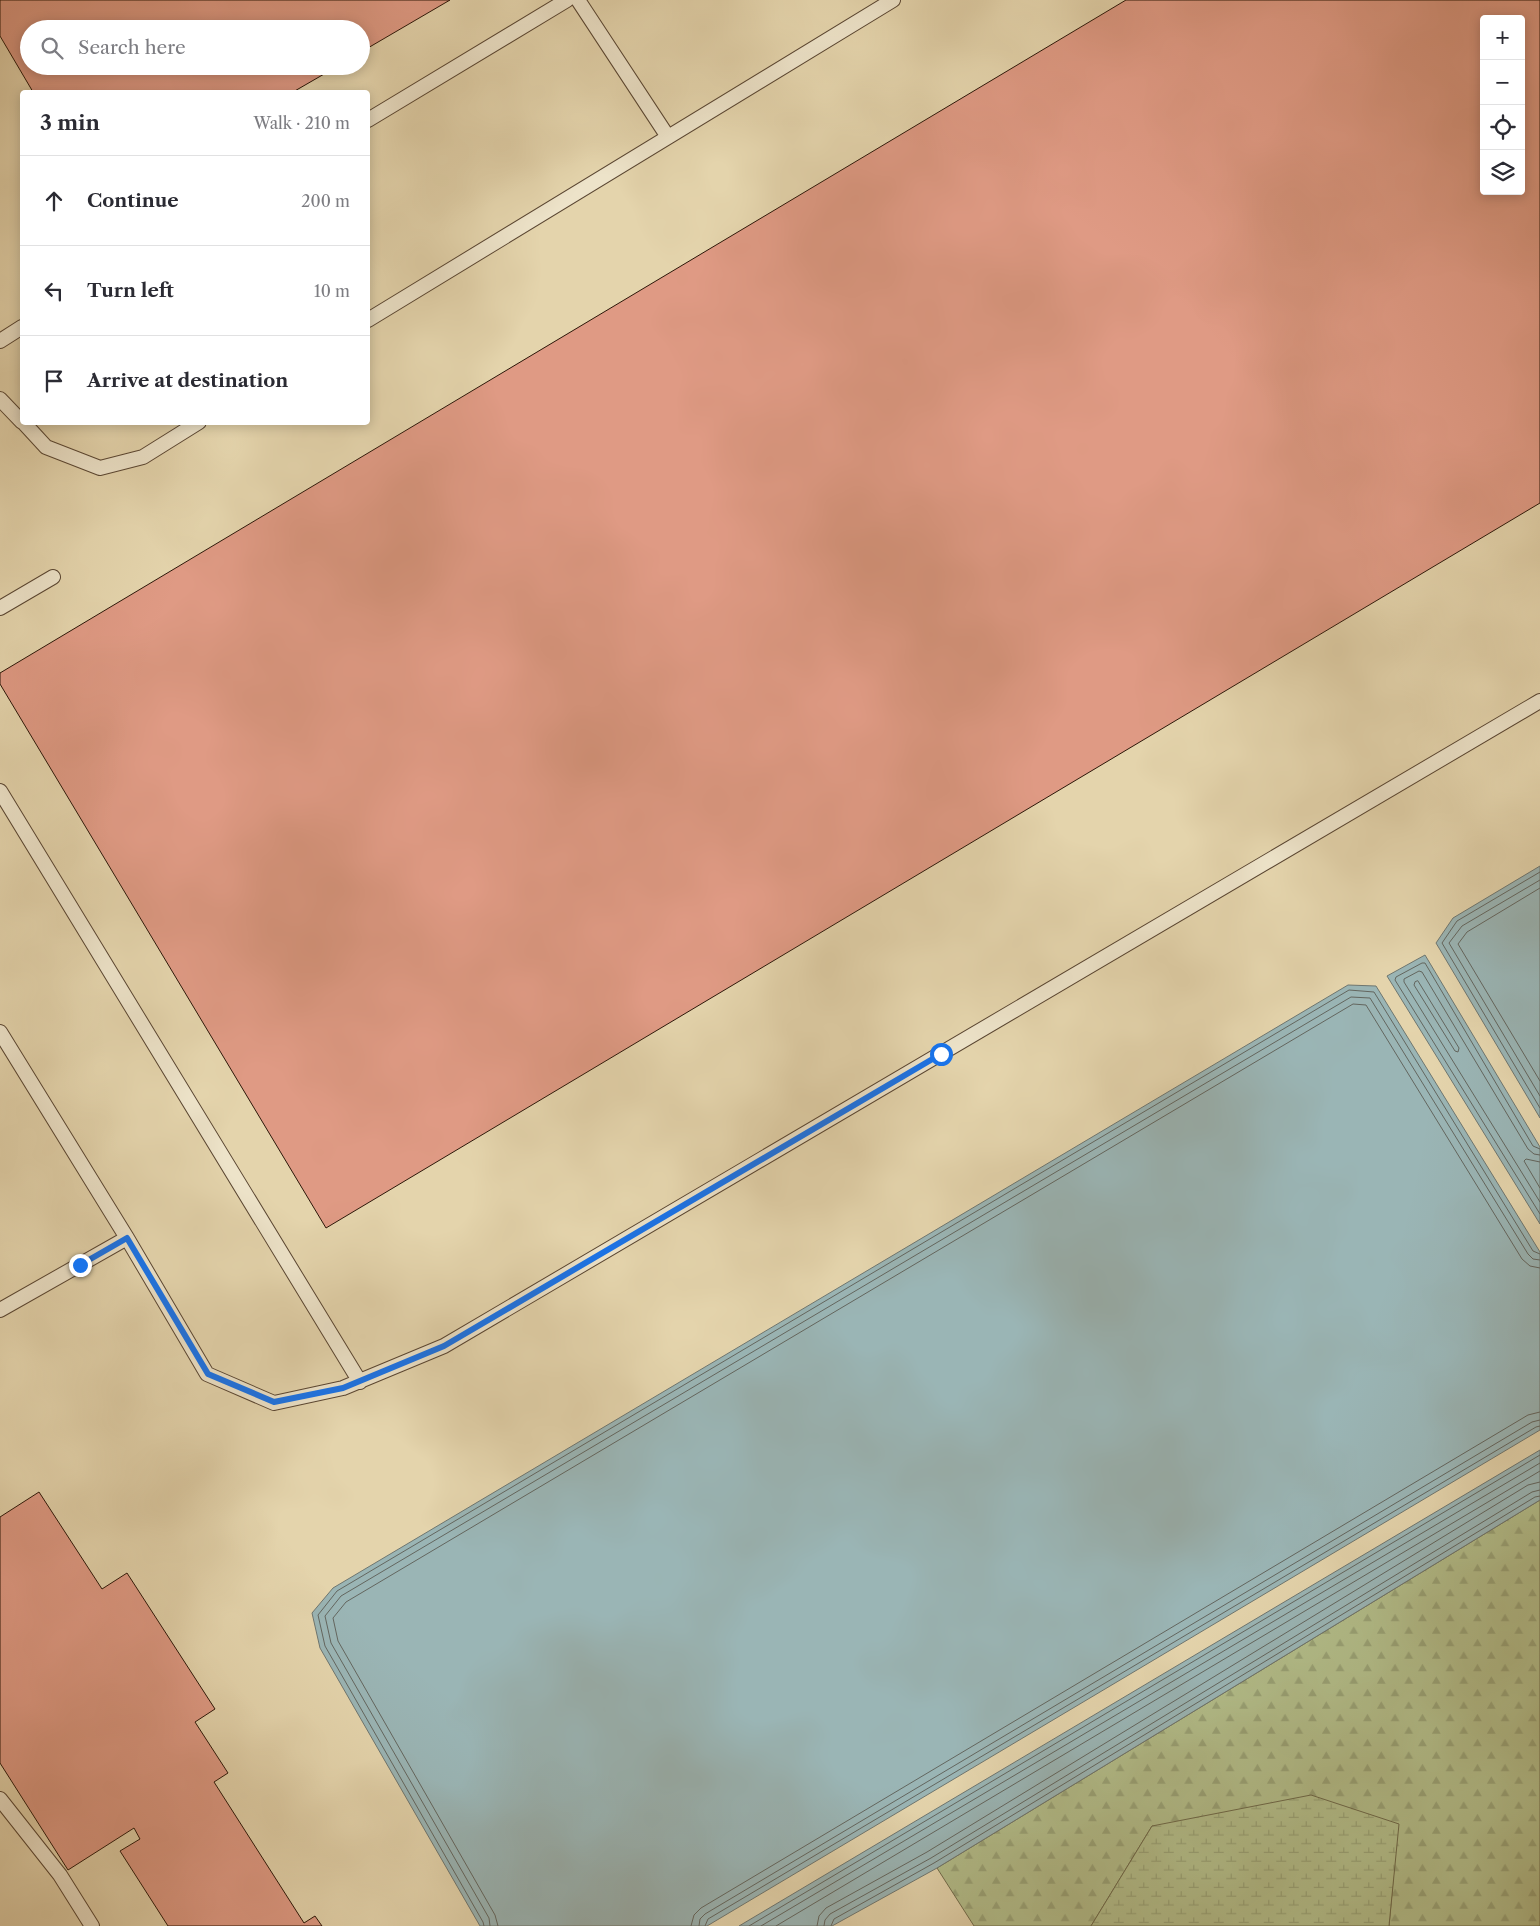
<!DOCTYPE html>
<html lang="en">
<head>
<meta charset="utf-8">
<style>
  :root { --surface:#fff; --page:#f7f7f7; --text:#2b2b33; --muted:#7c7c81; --line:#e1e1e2 }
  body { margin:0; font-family:"Libre Caslon Text",serif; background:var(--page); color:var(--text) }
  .controls { position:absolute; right:15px; top:15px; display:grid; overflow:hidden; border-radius:5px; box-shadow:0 2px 12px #0003 }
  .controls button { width:45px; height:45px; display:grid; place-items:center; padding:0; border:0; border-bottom:1px solid var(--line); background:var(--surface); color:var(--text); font:25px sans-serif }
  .stop { position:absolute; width:15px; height:15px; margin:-11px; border:4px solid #1a73e8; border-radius:50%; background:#fff }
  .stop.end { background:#1a73e8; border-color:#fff; box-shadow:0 1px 5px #0008 }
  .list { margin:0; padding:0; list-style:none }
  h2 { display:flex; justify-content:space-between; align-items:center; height:65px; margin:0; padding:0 20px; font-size:21px }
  h2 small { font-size:16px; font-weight:400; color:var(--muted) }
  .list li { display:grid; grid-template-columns:32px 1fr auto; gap:15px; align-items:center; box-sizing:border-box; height:90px; padding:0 20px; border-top:1px solid var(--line) }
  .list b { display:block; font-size:19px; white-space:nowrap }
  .list em { font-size:16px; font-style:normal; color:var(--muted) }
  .icon { flex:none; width:28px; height:28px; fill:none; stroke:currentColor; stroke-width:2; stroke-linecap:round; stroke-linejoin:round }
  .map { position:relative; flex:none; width:1540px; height:1926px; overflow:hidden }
  .search { position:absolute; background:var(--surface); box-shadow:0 2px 12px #0003; left:20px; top:20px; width:350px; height:55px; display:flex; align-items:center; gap:12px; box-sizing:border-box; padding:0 18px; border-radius:28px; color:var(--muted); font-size:19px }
  .panel { position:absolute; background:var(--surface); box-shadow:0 2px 12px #0003; left:20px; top:90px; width:350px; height:335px; border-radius:5px }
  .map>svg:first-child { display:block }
  .forest { fill:url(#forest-firs); stroke:#6f6a4a }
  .wetland { fill:url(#wetland-marsh); stroke:#6f6a4a }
  .water { fill:#9ab5b5; stroke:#6e7670 }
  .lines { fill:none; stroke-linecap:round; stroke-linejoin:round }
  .shore { stroke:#63665f; stroke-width:1 }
  .building { fill:#df9a84; stroke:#2c1709; fill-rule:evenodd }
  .lane-casing { stroke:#5a4632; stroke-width:16 }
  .lane { stroke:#ede3c9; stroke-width:14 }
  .route { stroke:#1a73e8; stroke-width:6 }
</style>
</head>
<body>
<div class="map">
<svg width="1540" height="1926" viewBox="0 0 1540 1926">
  <defs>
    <pattern id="forest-firs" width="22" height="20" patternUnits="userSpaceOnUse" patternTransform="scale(1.25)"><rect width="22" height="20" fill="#b2bd8a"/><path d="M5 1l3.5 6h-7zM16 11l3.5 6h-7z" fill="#99a276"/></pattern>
    <pattern id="wetland-marsh" width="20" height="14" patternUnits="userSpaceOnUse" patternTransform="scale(1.25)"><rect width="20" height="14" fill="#b2bd8a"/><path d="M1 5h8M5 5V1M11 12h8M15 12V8" fill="none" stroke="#99a276"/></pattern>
  </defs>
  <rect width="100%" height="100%" fill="#e4d4ac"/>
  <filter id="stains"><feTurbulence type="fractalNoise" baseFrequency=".004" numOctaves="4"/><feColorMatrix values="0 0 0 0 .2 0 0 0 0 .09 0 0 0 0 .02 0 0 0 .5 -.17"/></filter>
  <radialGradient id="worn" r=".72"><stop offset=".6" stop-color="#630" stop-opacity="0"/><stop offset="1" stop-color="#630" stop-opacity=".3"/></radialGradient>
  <path class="forest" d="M1540,1500V1926H1389L1398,1824L1152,1826L1091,1926H974L937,1868Z"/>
  <path class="wetland" d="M1311,1795L1399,1824L1389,1926H1091L1152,1826Z"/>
  <path class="water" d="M1540,866V1118L1436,943L1453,918Z
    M1425,955L1540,1147V1224L1387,976Z
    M1348,985L1376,986L1540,1252V1430L707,1926H480L320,1648L312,1613L333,1588Z
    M1540,1450V1500L937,1868L832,1926H739Z"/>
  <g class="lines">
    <path class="shore" d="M1540,872L1457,921L1442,943L1540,1108
      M1540,880L1462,926L1449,943L1540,1096
      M1540,888L1467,932L1458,944L1540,1081
      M1418,981L1459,1048L1458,1052L1455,1051L1414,985L1415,982Z
      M1540,1149L1533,1146L1425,963H1422L1396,977L1395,980L1540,1214
      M1540,1155L1534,1154L1528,1149L1422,972L1419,971L1404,979V982L1540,1202
      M1540,1162L1526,1159L1524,1161L1540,1188
      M484,1926L483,1922L325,1646L318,1615L337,1591L1349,990L1374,992L1533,1251L1540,1254
      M490,1926L489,1918L331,1643L325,1616L341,1596L1351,997L1370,998L1528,1254L1533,1259L1540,1260
      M498,1926L495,1915L338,1641L333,1618L346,1602L1353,1004L1366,1005L1522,1259L1530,1266L1540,1268
      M691,1926L694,1915L701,1908L1528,1415L1540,1412
      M699,1926L700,1919L705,1914L1532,1422L1540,1420
      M705,1926L708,1919L1536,1427L1540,1426
      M749,1926L1540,1455
      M761,1926L1540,1463
      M776,1926L1540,1471
      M817,1926L819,1916L826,1908L927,1852L1528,1485L1540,1482
      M824,1926L825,1920L830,1914L931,1858L1532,1492L1540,1490
      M831,1926L834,1919L934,1863L1535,1497L1540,1496"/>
  </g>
  <path class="building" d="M0,0H450L361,52V29H29V66H338L293,92H33L0,36Z
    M1126,0H1540V503L326,1228L0,684V673ZM1484,19H1521V191H1484Z
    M39,1492L102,1589L127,1573L215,1709L195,1722L228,1773L214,1782L304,1923L315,1916L322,1926H168L120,1851L140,1839L134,1828L68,1870L0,1763V1517Z"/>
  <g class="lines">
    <defs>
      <path id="lane" d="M578,0L668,137
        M368,120L567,0
        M368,320L893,0
        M0,341L22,327
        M0,399L22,422
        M23,422L46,447L100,468L143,457L199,422
        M0,608L53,577
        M0,791L360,1382
        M0,1032L127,1238L207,1374L274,1403L343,1388L444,1346L1540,701
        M0,1310L127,1238
        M0,1799L60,1875L92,1926"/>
    </defs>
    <use href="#lane" class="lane-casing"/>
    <use href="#lane" class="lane"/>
  </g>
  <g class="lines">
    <path class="route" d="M80,1265L127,1238L208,1374L274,1402L343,1388L444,1346L941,1054"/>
  </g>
  <rect width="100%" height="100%" filter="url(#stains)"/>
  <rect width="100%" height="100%" fill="url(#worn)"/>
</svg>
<div class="controls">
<button>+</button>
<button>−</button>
<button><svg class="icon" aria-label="locate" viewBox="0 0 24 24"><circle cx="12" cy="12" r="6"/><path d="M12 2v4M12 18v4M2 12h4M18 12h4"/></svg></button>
<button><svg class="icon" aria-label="layers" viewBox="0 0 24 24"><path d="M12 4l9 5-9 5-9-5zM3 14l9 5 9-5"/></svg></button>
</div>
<div class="stop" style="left:941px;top:1054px"></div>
<div class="stop end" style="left:80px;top:1265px"></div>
<div class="search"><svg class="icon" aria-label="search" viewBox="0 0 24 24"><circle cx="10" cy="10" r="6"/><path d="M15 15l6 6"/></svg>Search here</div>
<section class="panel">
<h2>3 min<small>Walk · 210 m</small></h2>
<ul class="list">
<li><svg class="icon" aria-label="ahead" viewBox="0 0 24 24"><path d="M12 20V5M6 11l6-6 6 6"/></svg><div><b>Continue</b></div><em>200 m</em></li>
<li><svg class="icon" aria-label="left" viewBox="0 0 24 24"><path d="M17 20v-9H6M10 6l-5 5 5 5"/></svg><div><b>Turn left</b></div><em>10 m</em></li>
<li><svg class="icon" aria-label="arrive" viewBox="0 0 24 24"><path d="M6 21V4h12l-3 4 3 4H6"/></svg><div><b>Arrive at destination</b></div></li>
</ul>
</section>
</div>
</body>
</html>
